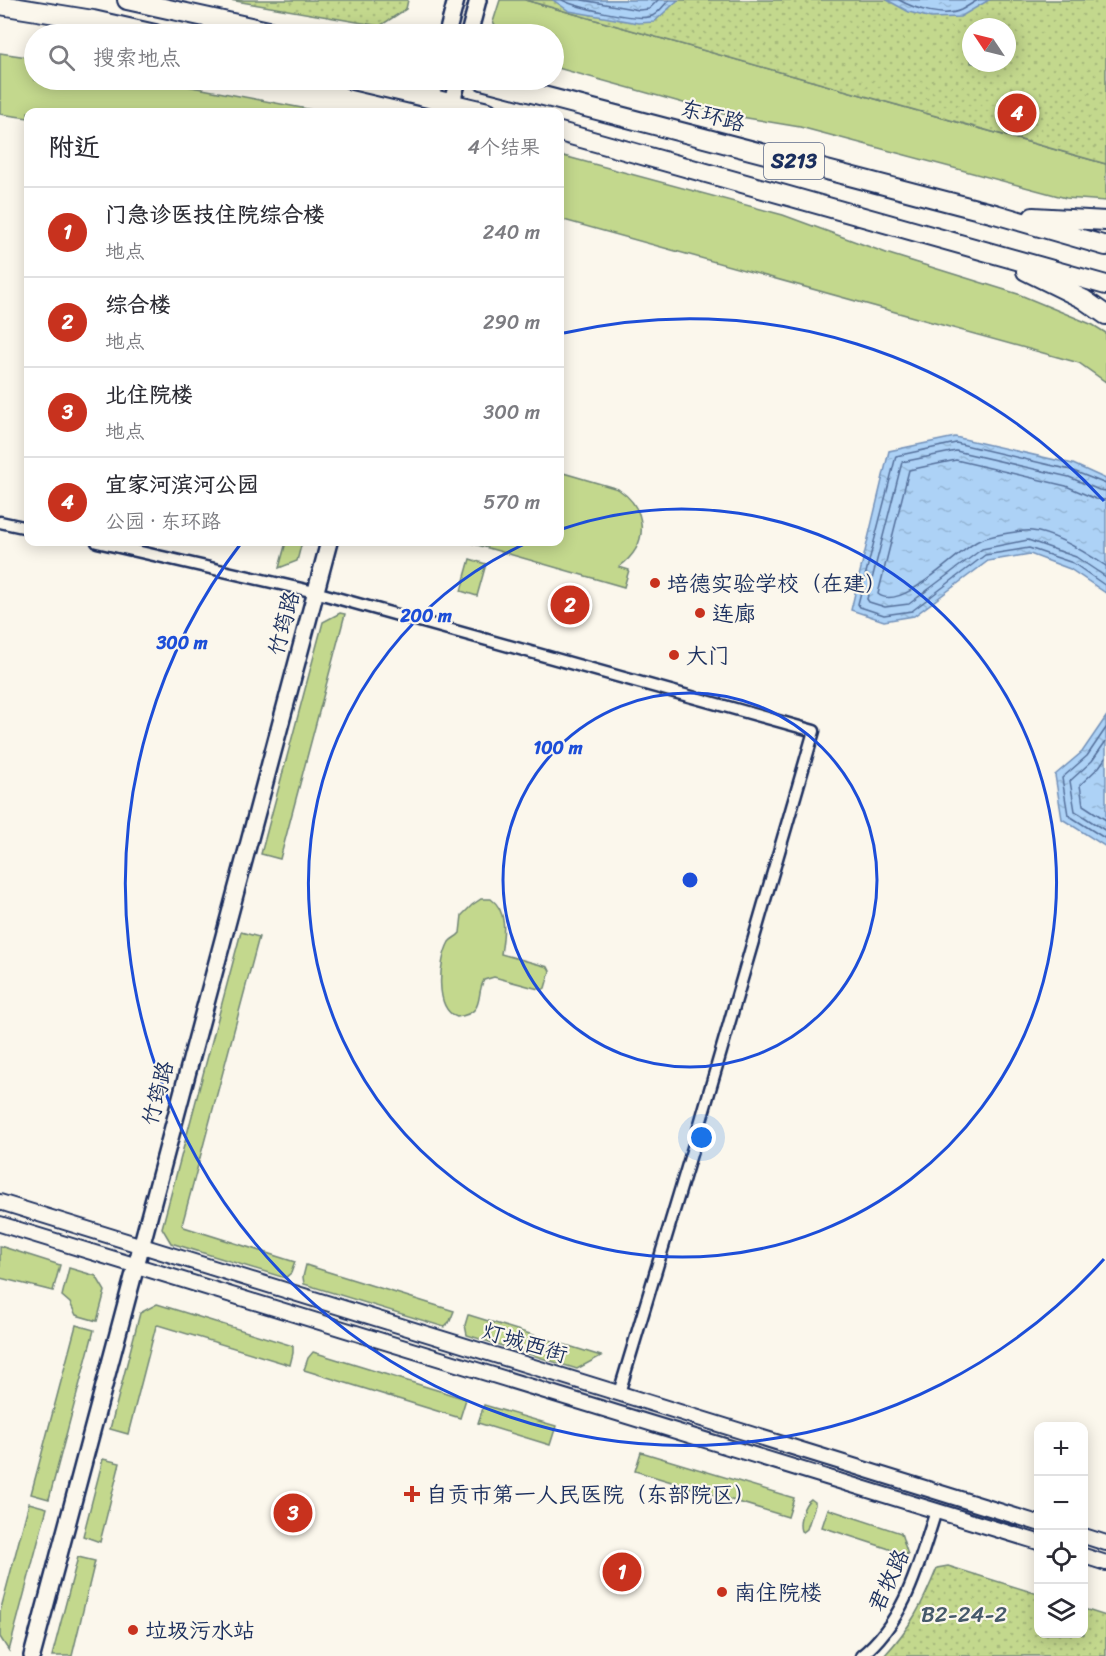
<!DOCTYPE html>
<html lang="zh">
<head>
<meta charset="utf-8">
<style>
  :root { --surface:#fff; --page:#f2f2f3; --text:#2b2b33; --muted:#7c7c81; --line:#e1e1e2; --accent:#c8321e }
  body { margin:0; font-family:Sriracha,"LXGW WenKai TC",sans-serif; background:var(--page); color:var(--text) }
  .controls { position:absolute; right:18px; bottom:18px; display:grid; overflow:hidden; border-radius:12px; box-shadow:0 3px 15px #0003 }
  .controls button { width:54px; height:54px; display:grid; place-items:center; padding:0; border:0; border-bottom:2px solid var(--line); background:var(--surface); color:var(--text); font:30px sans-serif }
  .compass { position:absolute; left:962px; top:18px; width:54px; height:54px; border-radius:50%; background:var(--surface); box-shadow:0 3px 15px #0003; rotate:305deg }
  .you { position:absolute; left:702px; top:1138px; width:21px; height:21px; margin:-15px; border:4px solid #fff; border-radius:50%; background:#1a73e8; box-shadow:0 0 0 9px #1a73e833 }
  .badge { display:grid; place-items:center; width:39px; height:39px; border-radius:50%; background:var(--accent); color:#fff; font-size:20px; font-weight:700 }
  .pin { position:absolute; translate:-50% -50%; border:3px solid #fff; box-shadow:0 2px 6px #0006 }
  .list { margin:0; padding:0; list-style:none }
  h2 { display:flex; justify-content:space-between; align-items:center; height:78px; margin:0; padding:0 24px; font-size:26px }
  h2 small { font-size:20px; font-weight:400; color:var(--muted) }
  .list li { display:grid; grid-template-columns:39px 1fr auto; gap:18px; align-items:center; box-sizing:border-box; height:90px; padding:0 24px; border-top:2px solid var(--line) }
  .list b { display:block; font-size:22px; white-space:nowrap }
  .list p { margin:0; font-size:20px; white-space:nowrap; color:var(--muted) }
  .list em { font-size:20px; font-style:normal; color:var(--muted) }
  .icon { flex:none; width:33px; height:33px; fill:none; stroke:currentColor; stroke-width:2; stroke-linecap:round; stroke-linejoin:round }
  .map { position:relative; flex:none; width:1106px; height:1656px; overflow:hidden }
  .search { position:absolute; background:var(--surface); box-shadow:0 3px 15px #0003; left:24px; top:24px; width:540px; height:66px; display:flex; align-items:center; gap:15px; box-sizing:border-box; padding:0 21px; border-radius:33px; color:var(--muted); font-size:22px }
  .panel { position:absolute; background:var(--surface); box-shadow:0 3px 15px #0003; left:24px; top:108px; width:540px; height:438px; border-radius:12px }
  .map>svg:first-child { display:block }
  .grass { fill:#c3d88d; stroke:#6f8476; stroke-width:1.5 }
  .park { fill:url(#park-dots); stroke:#6f8476; stroke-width:1.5; fill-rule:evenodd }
  .water { fill:url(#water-ripples); stroke:#7391b9; stroke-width:1.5 }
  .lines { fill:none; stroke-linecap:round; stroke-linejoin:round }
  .shore { stroke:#55709b; stroke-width:1.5 }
  .minor-casing { stroke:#1b2f5e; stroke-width:15 }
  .tertiary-casing { stroke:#1b2f5e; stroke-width:18 }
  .secondary-casing { stroke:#1b2f5e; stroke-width:20 }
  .trunk-casing { stroke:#1b2f5e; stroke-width:22 }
  .minor { stroke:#fbf7ec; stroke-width:10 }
  .tertiary { stroke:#fbf7ec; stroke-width:14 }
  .secondary { stroke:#fbf7ec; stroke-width:15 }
  .trunk { stroke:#fbf7ec; stroke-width:18 }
  .ring { fill:none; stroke:#1d4ed8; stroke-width:3 }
  .poi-dot { fill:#c8321e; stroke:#fbf7ec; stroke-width:2 }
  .labels { text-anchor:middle; stroke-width:4.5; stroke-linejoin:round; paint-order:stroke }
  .shield { fill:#fbf7ec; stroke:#5e6b89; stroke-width:1.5 }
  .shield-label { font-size:21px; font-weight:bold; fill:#1b2f5e }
  .street-label { font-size:22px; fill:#1b2f5e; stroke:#fbf7ec }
  .poi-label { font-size:22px; fill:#1b2f5e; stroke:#fbf7ec; text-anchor:start }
  .park-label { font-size:22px; fill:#45596a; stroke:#fbf7ec }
  .centre { fill:#1d4ed8; stroke:#fbf7ec; stroke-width:3 }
  .ring-label { font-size:18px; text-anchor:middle; font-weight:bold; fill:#1d4ed8; stroke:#fbf7ec; stroke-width:4.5; stroke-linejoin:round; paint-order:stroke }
</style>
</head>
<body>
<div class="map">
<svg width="1106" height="1656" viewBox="0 0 1106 1656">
  <defs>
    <pattern id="park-dots" width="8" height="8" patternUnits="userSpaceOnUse" patternTransform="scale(1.5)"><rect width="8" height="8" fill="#c3d88d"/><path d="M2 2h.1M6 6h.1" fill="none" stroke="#a7ba7c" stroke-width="1.8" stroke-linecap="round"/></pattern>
    <pattern id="water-ripples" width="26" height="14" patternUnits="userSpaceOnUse" patternTransform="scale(1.5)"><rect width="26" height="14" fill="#add2f6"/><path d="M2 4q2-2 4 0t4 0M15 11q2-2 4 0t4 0" fill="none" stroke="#94b5d5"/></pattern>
  </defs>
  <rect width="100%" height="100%" fill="#fbf7ec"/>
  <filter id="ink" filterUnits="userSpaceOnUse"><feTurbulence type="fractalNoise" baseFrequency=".0167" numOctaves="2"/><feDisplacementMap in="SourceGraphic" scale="12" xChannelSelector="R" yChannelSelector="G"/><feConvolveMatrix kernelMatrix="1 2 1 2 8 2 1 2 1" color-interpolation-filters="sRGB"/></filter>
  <g filter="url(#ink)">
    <path class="grass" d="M500,0H525L1106,164V201L1066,198L800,127L723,114L554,67V34H502L493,22Z
      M0,53L34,58V80H155L323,112H28V118L0,114Z
      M560,155L783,215L889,254L1018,294L1093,325L1106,333V382L1079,363L560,219Z
      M560,472L618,489C649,510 649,545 619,567L629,570L624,587L467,542H560Z
      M286,542H302L297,561L279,568Z
      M470,559L486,564L477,596L461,591Z
      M340,613L345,614L280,859L261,854L323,622Z
      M481,899H491C508,911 504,935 501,954L548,967L550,971L545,988L542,990L494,977L484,980C475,996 486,1013 457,1017C434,1009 439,960 449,942C452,938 457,937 460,933L462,915L472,905Z
      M241,932L259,937L182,1225L184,1227L295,1262L291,1273L285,1278L171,1243L162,1228Z
      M0,1246L60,1265L53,1291L0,1278Z
      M306,1265L454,1311L450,1321L444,1327L304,1284L303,1277Z
      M69,1268L96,1276L105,1291L97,1321L76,1315L70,1303L62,1296Z
      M157,1304L293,1346V1353L290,1365L158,1325L156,1326L128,1434L110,1429L140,1313Z
      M468,1315H469L601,1356L577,1369L467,1335L465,1325Z
      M76,1325L94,1330L49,1499L31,1494Z
      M313,1352L466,1399L460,1418L304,1370L308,1358Z
      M484,1405L556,1426L550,1445L478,1423Z
      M641,1452L794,1498L788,1517L635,1471Z
      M103,1459L120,1463L100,1542L83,1536Z
      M811,1499L815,1502V1505L807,1529L803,1532L801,1531C798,1523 803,1504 811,1499Z
      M29,1503L47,1508L9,1651L0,1637V1612Z
      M828,1509L901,1533L908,1555L822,1527Z
      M78,1557L95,1561L72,1656H52Z"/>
    <path class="park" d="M230,0H408L406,9L380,26Z
      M525,0H1106V164ZM971,27H1007V63H971Z
      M948,1566L1038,1594V1634H1084V1609L1106,1616V1656H884C911,1627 922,1605 937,1568Z"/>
    <path class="water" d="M553,0H678L654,22L638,23L569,11Z
      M887,0H989L960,17L931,18L909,12Z
      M955,437L1073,464L1106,479V593L1070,569L1030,554L988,561L914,616L884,621L851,610L889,451Z
      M1106,717V847L1062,819L1055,775L1082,752Z"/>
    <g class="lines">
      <path class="shore" d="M562,0C576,7 638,22 652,16C658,14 664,5 669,0
        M582,0L639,10L649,9L658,0
        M899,0C915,9 944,18 961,10C967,7 972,3 978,0
        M1106,484L1071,470L956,443L896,456L858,604L860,607L884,615L912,611L985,555L1029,548L1073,563L1106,586
        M1106,491L1099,490L1069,477L956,451L902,462L867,599L869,602L885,607L909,604L982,549L1028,540L1076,557L1106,577
        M1106,500L1096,499L1066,486L956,460L909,470L878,594C901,613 956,552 978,541C987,536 1021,530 1032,531C1054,533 1088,554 1106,566
        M1106,728L1087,756L1062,778L1068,815L1106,839
        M1106,741L1092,761L1070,781L1075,811L1106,831
        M1106,757L1099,767L1080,785L1083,805L1106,820"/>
      <defs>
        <path id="minor" d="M0,522L28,528
          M97,542L315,592L814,731L695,1141L619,1393
          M861,1656C906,1620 919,1563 936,1511"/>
        <path id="tertiary" d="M0,1202L1038,1523
          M0,1224L1038,1542
          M1084,1536L1106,1543
          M1084,1556L1106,1563"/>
        <path id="secondary" d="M447,34L456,0
          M469,34L478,0
          M430,98L435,80
          M452,102L458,80
          M32,1656L329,542"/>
        <path id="trunk" d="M127,0L282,34
          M0,5L93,20L155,34
          M352,80L488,112
          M482,80L995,214L1106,246
          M560,132L1106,285
          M1033,217L1106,221
          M1026,271L1083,299L1106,315"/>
      </defs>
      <use href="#minor" class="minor-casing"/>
      <use href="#tertiary" class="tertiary-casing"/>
      <use href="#secondary" class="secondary-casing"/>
      <use href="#trunk" class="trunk-casing"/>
      <use href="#minor" class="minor"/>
      <use href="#tertiary" class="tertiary"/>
      <use href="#secondary" class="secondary"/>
      <use href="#trunk" class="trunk"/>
    </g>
  </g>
  <g class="ring">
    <circle cx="690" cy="880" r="187"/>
    <path d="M562 529A374 374 0 1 1 529 542"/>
    <path d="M1104 1259A561 561 0 0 1 242 542M564 333A561 561 0 0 1 1104 501"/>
  </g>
  <g class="poi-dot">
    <circle cx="655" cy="583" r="6"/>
    <circle cx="700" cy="613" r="6"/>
    <circle cx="674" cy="655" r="6"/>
    <path d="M409 1485h6v6h6v6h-6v6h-6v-6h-6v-6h6z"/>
    <circle cx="722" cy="1592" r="6"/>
    <circle cx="133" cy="1630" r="6"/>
  </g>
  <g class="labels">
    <rect class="shield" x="764" y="143" width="60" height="36" rx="4.5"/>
    <g class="shield-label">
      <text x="794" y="168">S213</text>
    </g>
    <g class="street-label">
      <text transform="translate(713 115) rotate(15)" y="8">东环路</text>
      <text transform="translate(283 623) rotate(-75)" y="8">竹筠路</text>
      <text transform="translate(157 1093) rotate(-75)" y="8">竹筠路</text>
      <text transform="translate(525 1342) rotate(17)" y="8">灯城西街</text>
      <text transform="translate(888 1580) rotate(-65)" y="8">君牧路</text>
    </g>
    <g class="poi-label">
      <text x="667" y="591">培德实验学校（在建）</text>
      <text x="712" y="621">连廊</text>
      <text x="686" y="663">大门</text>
      <text x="426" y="1502">自贡市第一人民医院（东部院区）</text>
      <text x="734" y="1600">南住院楼</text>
      <text x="145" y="1638">垃圾污水站</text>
    </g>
    <g class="park-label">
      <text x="964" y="1622">B2-24-2</text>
    </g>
  </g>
  <circle cx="690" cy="880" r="9" class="centre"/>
  <g class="ring-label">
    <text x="426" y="622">200 m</text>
    <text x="182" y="649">300 m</text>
    <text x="558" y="754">100 m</text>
  </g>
</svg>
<div class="controls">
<button>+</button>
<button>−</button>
<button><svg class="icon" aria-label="locate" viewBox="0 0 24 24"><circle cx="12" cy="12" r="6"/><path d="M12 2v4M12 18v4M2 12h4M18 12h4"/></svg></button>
<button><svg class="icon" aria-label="layers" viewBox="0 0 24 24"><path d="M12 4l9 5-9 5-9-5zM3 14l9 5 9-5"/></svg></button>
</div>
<svg class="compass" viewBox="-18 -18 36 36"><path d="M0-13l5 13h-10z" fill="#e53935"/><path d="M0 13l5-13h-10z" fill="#7c7c81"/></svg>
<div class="you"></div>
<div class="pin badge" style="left:622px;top:1572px">1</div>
<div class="pin badge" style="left:570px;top:605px">2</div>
<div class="pin badge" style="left:293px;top:1513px">3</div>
<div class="pin badge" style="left:1017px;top:113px">4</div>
<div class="search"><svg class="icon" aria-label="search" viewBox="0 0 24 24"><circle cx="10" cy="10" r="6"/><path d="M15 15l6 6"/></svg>搜索地点</div>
<section class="panel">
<h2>附近<small>4个结果</small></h2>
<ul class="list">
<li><span class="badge">1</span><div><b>门急诊医技住院综合楼</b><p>地点</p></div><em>240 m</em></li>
<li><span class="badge">2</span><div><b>综合楼</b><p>地点</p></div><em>290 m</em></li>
<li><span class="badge">3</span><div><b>北住院楼</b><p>地点</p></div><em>300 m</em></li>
<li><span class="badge">4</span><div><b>宜家河滨河公园</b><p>公园 · 东环路</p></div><em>570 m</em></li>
</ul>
</section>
</div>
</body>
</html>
